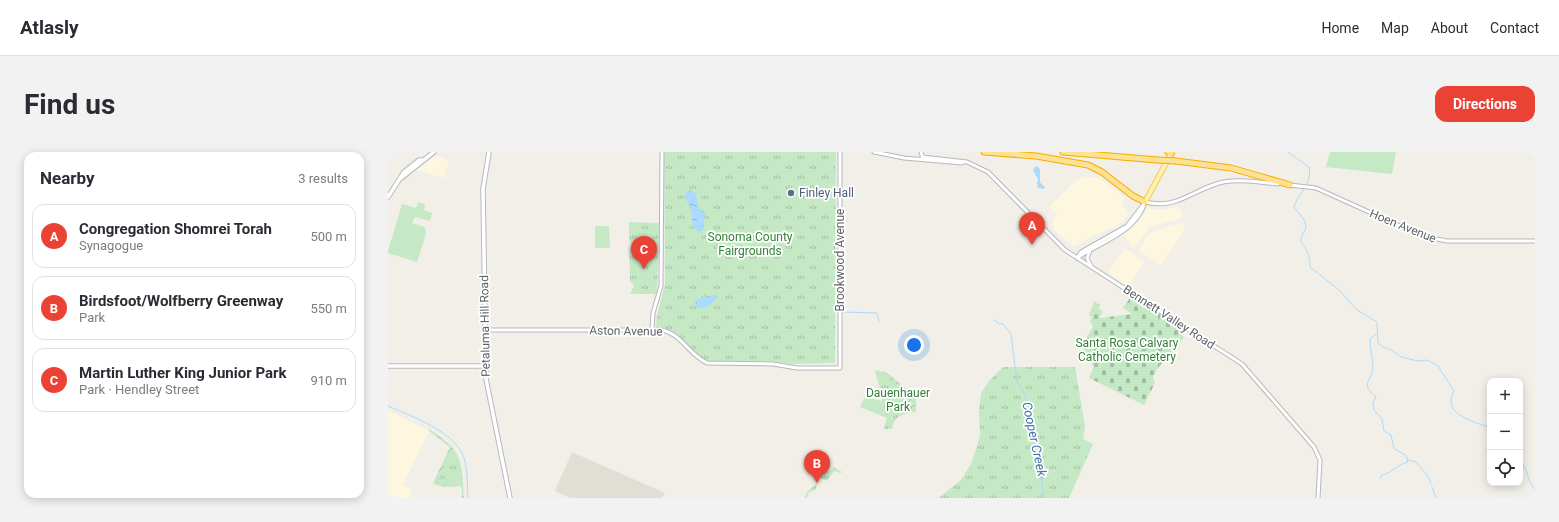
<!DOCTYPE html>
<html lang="en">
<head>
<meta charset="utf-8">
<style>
  :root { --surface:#fff; --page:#f2f2f3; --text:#2b2b33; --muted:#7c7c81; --line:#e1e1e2; --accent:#ea4335 }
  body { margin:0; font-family:Roboto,sans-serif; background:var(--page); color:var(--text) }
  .controls { position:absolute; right:12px; bottom:12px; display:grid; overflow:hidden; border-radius:8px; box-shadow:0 2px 10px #0003 }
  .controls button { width:36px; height:36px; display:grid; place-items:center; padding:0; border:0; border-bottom:1px solid var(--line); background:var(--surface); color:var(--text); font:20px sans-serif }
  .you { position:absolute; left:526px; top:193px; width:14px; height:14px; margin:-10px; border:3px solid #fff; border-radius:50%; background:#1a73e8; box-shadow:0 0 0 6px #1a73e833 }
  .badge { display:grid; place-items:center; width:26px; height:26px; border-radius:50%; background:var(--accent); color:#fff; font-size:13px; font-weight:700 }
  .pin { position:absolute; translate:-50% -33px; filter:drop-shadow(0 1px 2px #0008) }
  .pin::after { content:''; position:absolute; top:21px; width:14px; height:12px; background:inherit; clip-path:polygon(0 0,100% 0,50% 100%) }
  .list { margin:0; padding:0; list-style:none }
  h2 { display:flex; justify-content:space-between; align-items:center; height:52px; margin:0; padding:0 16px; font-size:17px }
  h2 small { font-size:13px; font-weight:400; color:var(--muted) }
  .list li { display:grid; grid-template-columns:26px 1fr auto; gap:12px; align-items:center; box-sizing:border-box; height:64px; margin:0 8px 8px; padding:0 8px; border:1px solid var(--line); border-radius:12px }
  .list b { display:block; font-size:15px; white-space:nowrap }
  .list p { margin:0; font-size:13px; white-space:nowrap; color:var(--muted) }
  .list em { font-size:13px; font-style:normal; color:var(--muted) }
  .icon { flex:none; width:22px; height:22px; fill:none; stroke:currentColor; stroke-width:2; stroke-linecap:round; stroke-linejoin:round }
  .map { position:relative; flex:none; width:1147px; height:346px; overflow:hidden; border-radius:12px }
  header { display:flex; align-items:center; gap:24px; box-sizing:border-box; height:56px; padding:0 20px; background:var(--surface); border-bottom:1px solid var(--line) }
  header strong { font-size:19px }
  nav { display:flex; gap:22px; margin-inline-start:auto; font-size:14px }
  .intro { display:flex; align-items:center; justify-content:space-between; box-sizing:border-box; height:96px; padding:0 24px }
  h1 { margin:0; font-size:28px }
  .button { padding:10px 18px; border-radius:12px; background:var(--accent); color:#fff; font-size:14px; font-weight:700 }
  main { display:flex; gap:24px; padding:0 24px }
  aside { flex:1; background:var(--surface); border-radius:12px; box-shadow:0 2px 10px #0003 }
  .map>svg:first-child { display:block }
  .commercial { fill:#fef7e0 }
  .education { fill:#e1ded6 }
  .grass { fill:#c5e8c5 }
  .cemetery { fill:url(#cemetery-stones) }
  .park { fill:url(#park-tufts) }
  .garden { fill:url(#garden-furrows) }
  .water { fill:url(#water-ripples) }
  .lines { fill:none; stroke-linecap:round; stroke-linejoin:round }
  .stream { stroke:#aadaff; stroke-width:1 }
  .tertiary-casing { stroke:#b5b8bc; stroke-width:5 }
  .secondary-casing { stroke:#b6babf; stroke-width:5.5 }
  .primary-casing { stroke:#f2c960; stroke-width:6 }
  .motorway-casing { stroke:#f9ab00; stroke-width:7 }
  .tertiary { stroke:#fff; stroke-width:3 }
  .secondary { stroke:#fff; stroke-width:3.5 }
  .primary { stroke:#fff2af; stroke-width:4 }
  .motorway { stroke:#fde293; stroke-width:5 }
  .motorway-bridge-casing { stroke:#f9ab00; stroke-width:7; stroke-linecap:butt }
  .motorway-bridge { stroke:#fde293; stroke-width:5 }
  .service-dot { fill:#5c6f8a; stroke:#fff; stroke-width:1.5 }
  .labels { text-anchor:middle; stroke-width:3.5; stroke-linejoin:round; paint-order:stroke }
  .service-label { font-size:12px; fill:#4e5e75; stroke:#fff; text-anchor:start }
  .street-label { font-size:12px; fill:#5f6368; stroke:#fff }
  .park-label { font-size:12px; fill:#348238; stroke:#fff }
  .water-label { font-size:13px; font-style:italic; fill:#4174aa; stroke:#fff }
</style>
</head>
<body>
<header>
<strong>Atlasly</strong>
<nav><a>Home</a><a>Map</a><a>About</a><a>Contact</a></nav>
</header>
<div class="intro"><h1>Find us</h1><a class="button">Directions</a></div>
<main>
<aside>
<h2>Nearby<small>3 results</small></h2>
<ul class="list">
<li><span class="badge">A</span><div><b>Congregation Shomrei Torah</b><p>Synagogue</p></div><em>500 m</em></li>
<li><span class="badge">B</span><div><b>Birdsfoot/Wolfberry Greenway</b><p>Park</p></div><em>550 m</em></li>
<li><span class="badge">C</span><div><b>Martin Luther King Junior Park</b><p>Park · Hendley Street</p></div><em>910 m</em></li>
</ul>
</aside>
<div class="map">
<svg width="1147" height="346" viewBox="0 0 1147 346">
  <defs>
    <pattern id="cemetery-stones" width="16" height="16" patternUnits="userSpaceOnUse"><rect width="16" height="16" fill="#c5e8c5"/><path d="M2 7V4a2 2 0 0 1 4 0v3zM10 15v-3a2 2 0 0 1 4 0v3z" fill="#a3c0a4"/></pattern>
    <pattern id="park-tufts" width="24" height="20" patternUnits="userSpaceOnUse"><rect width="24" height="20" fill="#c5e8c5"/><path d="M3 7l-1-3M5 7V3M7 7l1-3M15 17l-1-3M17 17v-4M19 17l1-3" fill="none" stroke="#a3c0a4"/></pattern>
    <pattern id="garden-furrows" width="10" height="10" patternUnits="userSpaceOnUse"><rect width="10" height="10" fill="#c5e8c5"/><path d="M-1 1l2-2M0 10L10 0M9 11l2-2" fill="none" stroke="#a3c0a4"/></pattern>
    <pattern id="water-ripples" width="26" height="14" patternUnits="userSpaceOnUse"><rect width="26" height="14" fill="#aadaff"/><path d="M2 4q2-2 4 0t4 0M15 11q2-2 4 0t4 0" fill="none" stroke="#8eb4d2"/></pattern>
  </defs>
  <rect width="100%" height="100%" fill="#f1efe8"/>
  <path class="commercial" d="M47,4L61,9L56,26L29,18Z
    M696,25L710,26L729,39L737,47L734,53L741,61L731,73L699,87L686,95L665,77V67L669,62L661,55L687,30Z
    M791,55L795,66L762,75L747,95H744L740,90L736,82L750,71L759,57H775Z
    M794,71L797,78L773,113L751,99L758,85L766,79Z
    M737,96L756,110L740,134L720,120Z
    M0,258L41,279L15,333L23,337L21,346H0Z"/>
  <path class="education" d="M184,300L277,341L274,346H182L167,339Z"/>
  <path class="grass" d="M942,0H1008L1004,22L938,15Z
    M30,50L37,52L36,58L44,61L42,69L27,65L24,71L37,75L38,82L29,110L0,101V99L14,52L28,56Z
    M207,74H221L222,96H207Z
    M488,218L505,269L504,277H496L499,266L472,255L477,245L495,249Z"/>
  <path class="cemetery" d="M744,143L794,176L791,181L796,185C786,199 772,210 765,225L767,231L756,253L701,226L706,214L694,205L699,185L705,175L702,169L704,165L701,163L706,150L713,153L710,156L715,160L711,166L744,162L735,156Z"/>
  <path class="park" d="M276,0H448L447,211L404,212L380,209L321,210C300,201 293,179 268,175L269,164L277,132Z
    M241,70L271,71L269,142H242L246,134L242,129L241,95H243V90L241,88Z
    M615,215H687L697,274L695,287L705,292L681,346H550L573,328L584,310L592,284L591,258L593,241L601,229Z
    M487,218L501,222L514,234L528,243V260C516,261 505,264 504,277H496L499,266Z
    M41,277C76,301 73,306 76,346H74V337L72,334L55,335L45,332L62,295L41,279Z
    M445,315L454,320L453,321L446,319L439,329L432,326L427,338L421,340L419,346H416L420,339L428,332L434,319H443Z"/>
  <path class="garden" d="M495,219L503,224L520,238H518L521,242L520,245L517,240L501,227L502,224L494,220Z
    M520,239L526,241V244L528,243L527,258L525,257V253L522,251V254L520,249L522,246Z
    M54,287L66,297L62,301L49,329L51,331L53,330L54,327L52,326L57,321L60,324L57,322L54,324L56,331L61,333L64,330L66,332L65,334H57L55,331H45L62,296Z"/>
  <path class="water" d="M648,14L652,17V31L657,35L656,37L650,36L649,31L650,27L645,18Z
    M302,38L308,42L310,56L317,60L315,78L311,80L305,75L303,56L297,46L298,40Z
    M327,143L330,144C325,151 319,157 311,156L308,153L307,149L310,147Z"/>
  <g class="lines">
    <path class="stream" d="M900,0L921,15C925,32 910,40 906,55L917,69L918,76C909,93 914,87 920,102C922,106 922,111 922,115L950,137L969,158L989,170L990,191L995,195L1004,198L1013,205L1030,209L1039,208L1050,214L1066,239C1053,263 1086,269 1102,276
      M454,160L489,161L491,169
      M606,168L611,172H615L623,182L629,230L635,239L643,258L644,274L652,304L651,308L655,318L654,334L656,346
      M989,181L982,187C982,197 985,207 985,215C984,230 971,231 988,245L985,251L986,258L994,267L996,279L1003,283L1006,297L1018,303C1019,308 1022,310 1027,309L1039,323L1043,331
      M0,254C23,264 68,280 76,306C80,319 79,333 80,346
      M1132,309C1141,317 1139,330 1147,338
      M992,327L994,323C1002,322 1010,312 1020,310L1019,307
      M1044,335L1048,346"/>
    <defs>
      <path id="tertiary" d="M486,0L516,6L574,11
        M533,0L535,6
        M534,5L579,10L600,20L677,98L854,212L926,295L932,308L930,346
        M902,33L928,36L1034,84L1059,89H1147
        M757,50C790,58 805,37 835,30C853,27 872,30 890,32
        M702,99L699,106L703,114
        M690,105L693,100L739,74L756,52
        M689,106C712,90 748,81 757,50
        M96,178H273C293,181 301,203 319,211L385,212L409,216H452V0
        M264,178L265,161L273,134L274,0"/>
      <path id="secondary" d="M101,0L95,37L98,227L122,346
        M12,27L46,0
        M0,45L16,20L31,8H34
        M0,214H98"/>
      <path id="primary" d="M757,50L784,0"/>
      <path id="motorway" d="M596,0L648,4L700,13L714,20L745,44L757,50
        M675,0L769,8
        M780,0L783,2
        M788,9L843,16L902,33"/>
    </defs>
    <use href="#tertiary" class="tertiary-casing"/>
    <use href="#secondary" class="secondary-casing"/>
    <use href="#primary" class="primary-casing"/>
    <use href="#motorway" class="motorway-casing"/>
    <use href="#tertiary" class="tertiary"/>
    <use href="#secondary" class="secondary"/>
    <use href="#primary" class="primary"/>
    <use href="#motorway" class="motorway"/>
    <defs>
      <path id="motorway-bridge" d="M769,8L788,9"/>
    </defs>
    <use href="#motorway-bridge" class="motorway-bridge-casing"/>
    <use href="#motorway-bridge" class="motorway-bridge"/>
  </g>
  <circle class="service-dot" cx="403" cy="41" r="4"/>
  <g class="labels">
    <g class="service-label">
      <text x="411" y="45">Finley Hall</text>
    </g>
    <g class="street-label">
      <text transform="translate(1015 74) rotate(22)" y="4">Hoen Avenue</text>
      <text transform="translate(452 108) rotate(-90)" y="4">Brookwood Avenue</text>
      <text transform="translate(781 165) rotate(33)" y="4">Bennett Valley Road</text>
      <text transform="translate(97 174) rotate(-91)" y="4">Petaluma Hill Road</text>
      <text transform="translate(238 179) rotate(1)" y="4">Aston Avenue</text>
    </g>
    <g class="park-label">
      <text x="362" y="89">Sonoma County<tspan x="362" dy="14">Fairgrounds</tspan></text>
      <text x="739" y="195">Santa Rosa Calvary<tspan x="739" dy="14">Catholic Cemetery</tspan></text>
      <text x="510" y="245">Dauenhauer<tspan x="510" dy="14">Park</tspan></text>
    </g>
    <g class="water-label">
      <text transform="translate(647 287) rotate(78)" y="5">Cooper Creek</text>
    </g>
  </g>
</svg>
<div class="controls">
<button>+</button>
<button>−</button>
<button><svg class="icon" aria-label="locate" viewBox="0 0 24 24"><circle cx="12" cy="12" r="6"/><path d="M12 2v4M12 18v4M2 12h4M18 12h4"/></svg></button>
</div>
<div class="you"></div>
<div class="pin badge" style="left:644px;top:93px">A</div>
<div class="pin badge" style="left:429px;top:331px">B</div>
<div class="pin badge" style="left:256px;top:117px">C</div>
</div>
</main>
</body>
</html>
